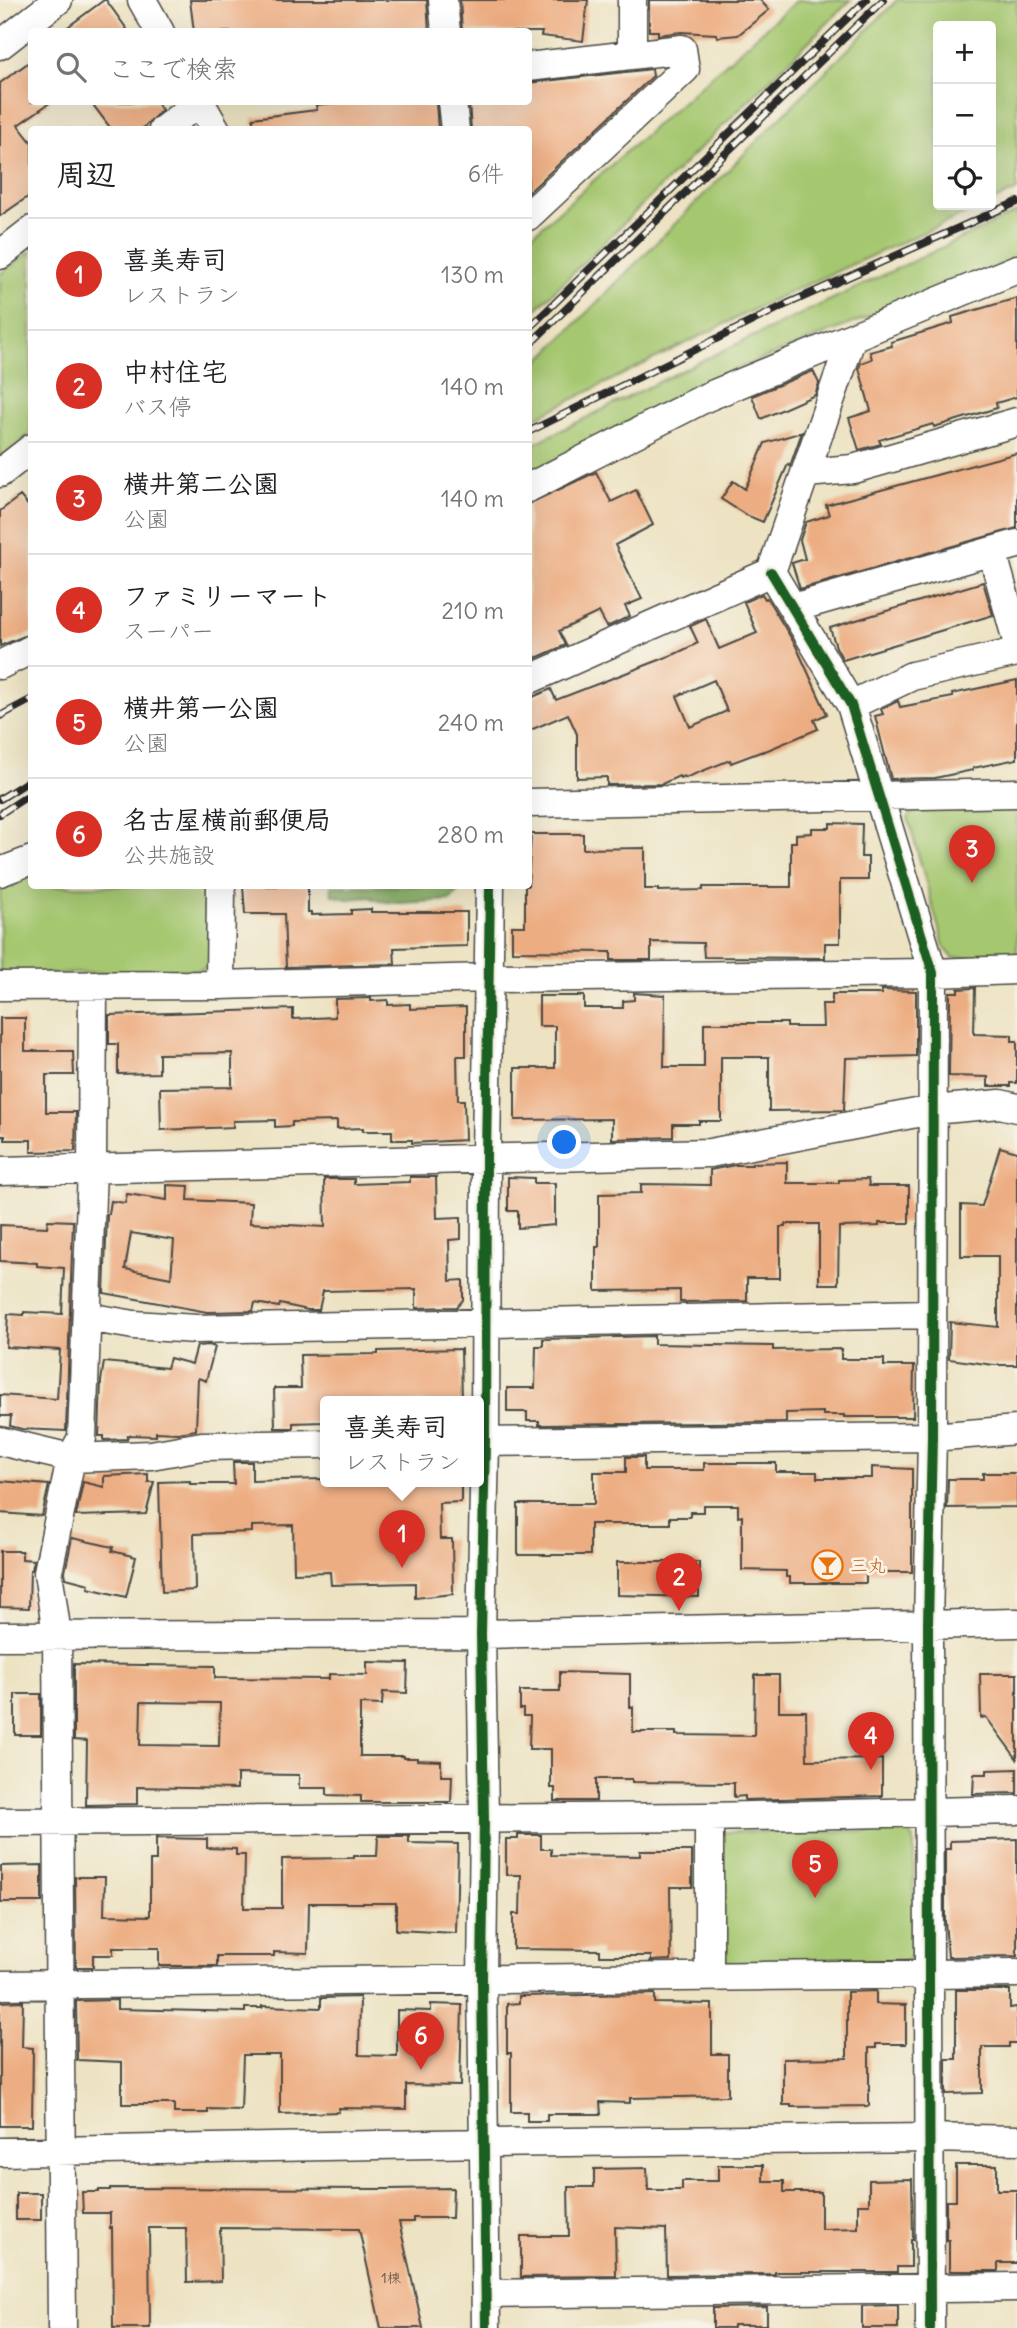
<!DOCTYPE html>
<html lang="ja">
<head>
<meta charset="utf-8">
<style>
  :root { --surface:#fff; --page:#f6f6f6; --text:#202124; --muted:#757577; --line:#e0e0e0; --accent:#d93025 }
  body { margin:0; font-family:Delius,"Klee One",sans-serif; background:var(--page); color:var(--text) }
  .controls { position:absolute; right:21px; top:21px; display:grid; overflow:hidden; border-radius:7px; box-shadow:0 7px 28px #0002 }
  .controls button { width:63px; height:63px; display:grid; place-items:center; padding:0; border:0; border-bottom:2px solid var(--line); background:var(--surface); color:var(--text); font:35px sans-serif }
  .you { position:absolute; left:565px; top:1143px; width:24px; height:24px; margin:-18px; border:5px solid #fff; border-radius:50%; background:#1a73e8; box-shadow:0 0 0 10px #1a73e833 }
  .badge { display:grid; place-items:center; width:46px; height:46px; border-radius:50%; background:var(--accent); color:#fff; font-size:23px; font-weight:700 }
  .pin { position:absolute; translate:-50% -58px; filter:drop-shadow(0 2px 4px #0008) }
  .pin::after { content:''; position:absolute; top:37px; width:24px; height:21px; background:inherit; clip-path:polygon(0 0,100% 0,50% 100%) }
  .popup { position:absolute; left:320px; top:1396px; width:164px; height:91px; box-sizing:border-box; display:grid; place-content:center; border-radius:7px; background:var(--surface); filter:drop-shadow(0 2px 5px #0005); font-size:23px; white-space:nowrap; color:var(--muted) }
  .popup b { font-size:26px; color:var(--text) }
  .popup::after { content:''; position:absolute; left:50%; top:100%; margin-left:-14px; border:14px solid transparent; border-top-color:var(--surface) }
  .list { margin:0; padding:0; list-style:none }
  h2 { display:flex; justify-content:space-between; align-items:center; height:91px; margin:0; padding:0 28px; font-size:30px }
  h2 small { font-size:23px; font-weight:400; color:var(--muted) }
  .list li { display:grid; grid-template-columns:46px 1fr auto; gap:21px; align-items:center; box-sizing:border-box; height:112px; padding:0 28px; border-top:2px solid var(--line) }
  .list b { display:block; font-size:26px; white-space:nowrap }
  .list p { margin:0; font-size:23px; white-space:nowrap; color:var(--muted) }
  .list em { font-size:23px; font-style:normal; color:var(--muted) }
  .icon { flex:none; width:38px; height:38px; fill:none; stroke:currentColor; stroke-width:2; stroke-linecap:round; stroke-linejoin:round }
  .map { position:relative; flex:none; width:1017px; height:2328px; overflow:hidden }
  .search { position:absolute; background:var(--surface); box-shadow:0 7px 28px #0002; left:28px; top:28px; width:504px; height:77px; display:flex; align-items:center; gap:18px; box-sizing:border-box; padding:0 24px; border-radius:7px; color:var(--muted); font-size:26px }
  .panel { position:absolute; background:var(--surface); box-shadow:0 7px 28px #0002; left:28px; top:126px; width:504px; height:763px; border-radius:7px }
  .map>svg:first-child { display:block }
  .green { fill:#a5c770; stroke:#68794e; stroke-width:2 }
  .forest { fill:#84ac62; stroke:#586c46; stroke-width:2 }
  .building { fill:#edad82; fill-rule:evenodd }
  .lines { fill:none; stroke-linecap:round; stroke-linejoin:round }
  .minor-casing { stroke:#484742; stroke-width:31 }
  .minor { stroke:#fff; stroke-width:28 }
  .rail-casing { stroke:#2b2b2b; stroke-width:8 }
  .rail { stroke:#f7f3e8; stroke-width:5; stroke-dasharray:16; stroke-linecap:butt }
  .cycleway-casing { stroke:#f7f3e8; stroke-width:15 }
  .cycleway { stroke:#1b5e20; stroke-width:10 }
  .labels { text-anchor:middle; stroke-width:5; stroke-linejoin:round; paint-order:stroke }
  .number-label { font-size:14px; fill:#5c4c41 }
  .food-label { font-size:18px; fill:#c56008; stroke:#f7f3e8; text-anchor:start }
</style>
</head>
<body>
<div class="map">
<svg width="1017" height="2328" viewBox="0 0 1017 2328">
  <rect width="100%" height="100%" fill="#f7f3e8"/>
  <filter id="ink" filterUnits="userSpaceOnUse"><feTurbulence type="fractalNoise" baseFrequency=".0143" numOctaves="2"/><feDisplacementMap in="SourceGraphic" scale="14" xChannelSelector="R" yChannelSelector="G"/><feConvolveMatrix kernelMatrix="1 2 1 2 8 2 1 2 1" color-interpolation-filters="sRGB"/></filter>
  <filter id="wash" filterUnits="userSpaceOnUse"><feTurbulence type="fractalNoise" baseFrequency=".00686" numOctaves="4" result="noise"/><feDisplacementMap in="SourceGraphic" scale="28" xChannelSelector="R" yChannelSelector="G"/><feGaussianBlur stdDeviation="1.57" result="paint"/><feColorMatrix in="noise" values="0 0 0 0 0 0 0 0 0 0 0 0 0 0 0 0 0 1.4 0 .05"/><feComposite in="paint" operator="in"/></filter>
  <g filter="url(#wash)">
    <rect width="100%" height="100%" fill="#ede3c3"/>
    <path class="green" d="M797,0H851L529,316V238Z
      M897,0H1017V190L991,202V26H938V205H985L777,298L529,421V371Z
      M1017,212V258L704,382L529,473V446L697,363Z
      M31,251V434L0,458V274Z
      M1017,803V956L953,958L944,947L908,818L918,805Z
      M31,872L32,886H212L213,963L201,970L6,975L0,970V891L9,881Z
      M908,1831L914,1839L913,1956L903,1963L725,1966L717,1960L716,1840L724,1832Z"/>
    <path class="forest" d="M331,886H462L451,900L399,903L379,901L370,897L348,899L332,895Z"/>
    <g id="blocks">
      <path class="building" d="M104,0H106L129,32H61Z
        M190,0H427L429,32H194Z
        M460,0H588L583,41L541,36L542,32H462Z
        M649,0H760L769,10L738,35L717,37L716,34L681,32L658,35V31H649Z
        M32,60V102H51L18,125L32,143V194L0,216V83Z
        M652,69L653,76L528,193V130H471L469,102H528V83Z
        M91,102H156L162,110L141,130H112Z
        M341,102H436L438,130H253V118L317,110L316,105Z
        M1017,298V397L996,403L997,408L934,427L933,424L879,440L881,444L859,450L849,418L871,411L859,368L861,363L872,359L870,352L892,346L891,342L953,323L952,317Z
        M813,371L819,383L815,395L761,419L752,396Z
        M802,432L790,466L788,464L763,522L746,515L721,499L733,481L745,489L765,443Z
        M1017,453V528L800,589L792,563L805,559L800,540L806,522L829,515L826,505Z
        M596,472L611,502L636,490L653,525L615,545L642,599L625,606L630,616L607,627L599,612L559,631L566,645L536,658L528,642V504Z
        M20,496L32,510V633L0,646V511Z
        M983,582L993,615L843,660L836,647L830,628Z
        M762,594L765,599L767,598L796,646L827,714L814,720L818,729L763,752V751L731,763L730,760L685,778L684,776L680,778L679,776L662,784L607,785V777L577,778V734L568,714L528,731V699L551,689L556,700L675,654L698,643L690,626L693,625L706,619L719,649L757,633L744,602ZM714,680L727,711L690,727L677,696Z
        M1017,680V759L973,768V770L935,778L891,779L875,716L883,714L881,709L898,701L900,707L953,697L952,694Z
        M830,823L862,824L861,857H868V880H840V943H825V958L704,957L703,943L651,942V960H611V952L512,951V926H525V886H528L531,834H583V849L645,848V889H658V891L703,890V887H791V842H796V834L812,833V828H830Z
        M243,886H308V912H311V915L351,914V910L371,909V912H467V946L394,948L395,964L286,967L284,914H245Z
        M975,988L974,1034L1012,1035V1041H1017V1083H1011V1086H988V1077L949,1076L950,992H958V989Z
        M881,990L916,991V1056L846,1058L844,1110L769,1111V1057H721V1121H699V1124H673V1137L612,1139V1119L515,1120V1068H555V1026H539V996H584V1008H623V1001L634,1000V993L665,995L664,1067H704V1023H787V1027H823L822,1004H832V994H882Z
        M371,998V1001L388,1000V1005L410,1004V1009L466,1007V1056H457L458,1100H464L465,1140L412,1143V1140H392V1131H363V1128L337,1129V1121L292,1122V1126L275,1127V1120L233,1121V1127L161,1130L160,1088L232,1087V1053L159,1054V1073L118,1074V1044H109V1015L293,1009V1019L335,1017V999Z
        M0,1018H25V1051H73L74,1075H46V1112H76L75,1151L31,1152V1140H5V1136H0Z
        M1000,1147L1017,1152V1365H994L949,1359L950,1322L998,1327V1256H961V1205L982,1206Z
        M787,1162V1183H839V1180L868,1179L869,1186H909V1223H879V1226L839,1227L838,1284H819V1224H785V1227H780V1278H747V1301L680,1302V1290L596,1291V1247H599V1194L641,1193V1184L710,1185V1170L735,1165H752V1163Z
        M410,1177H436L437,1218L461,1217V1239L449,1240L450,1281L463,1280V1300L457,1307L416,1308V1289L323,1291L319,1310H308L280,1304L279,1307L255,1303L253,1311L207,1312L104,1293L107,1214H109L111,1201L125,1203L127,1194L167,1200V1185L189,1186L188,1200L251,1203L250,1223L325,1227L324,1179H354V1184L410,1182ZM131,1233L174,1240L171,1278L125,1269Z
        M508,1177L534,1178V1183H555V1225L518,1228V1211H508Z
        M48,1220L73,1221L66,1431L22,1429L10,1426L11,1416H0V1395L57,1399L60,1350L6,1347L8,1314L24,1315V1312L62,1314L64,1268L37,1266V1263L0,1261V1225L47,1227Z
        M654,1336V1344L773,1346V1350L841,1349V1359H884V1366H914L913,1417H844V1415H823V1412L786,1413V1422L539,1425V1421H527V1412H507V1388H535L536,1346H543V1339Z
        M209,1345L215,1347L206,1381L198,1378L196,1430L178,1433L156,1432V1436L128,1435L127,1439L104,1440V1436H99L101,1381L104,1362L167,1368L170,1358L192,1364L197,1346Z
        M461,1349L462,1402H323V1422L293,1423V1428H275L274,1388H301L300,1355L378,1354V1351Z
        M626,1457H644V1470H704V1463H776V1472H817V1478H872V1467L912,1469V1572H866V1583H790V1577H786V1571L742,1570V1516L738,1517V1505H703V1512H690V1517H670V1524H590V1555H518V1504H594V1472H626Z
        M233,1462H252V1481L322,1479V1482H461V1502L439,1503L440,1539H452L453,1594L415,1598V1583L331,1585L330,1572L294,1573L293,1525L252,1526V1532L194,1534L195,1590L162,1592L159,1482L190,1481V1484H234Z
        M983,1473H1017V1507L947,1508L948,1479H983Z
        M148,1474V1482H154L146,1514L76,1516L83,1482L104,1487V1476Z
        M0,1481L49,1485L42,1516L0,1513Z
        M72,1538L113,1547L112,1551L136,1557L126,1597L88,1588L89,1584L66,1578L65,1572Z
        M0,1551H22V1559L34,1560L32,1570H30L29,1608L0,1607Z
        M617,1562H699V1597L617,1595Z
        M367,1662L408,1663L407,1693L383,1692L382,1705L360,1704V1756H404V1758H417V1760L441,1761V1776H452L451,1802H361V1796L327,1795V1788H299V1775L237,1774V1789L137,1787V1804L86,1805L87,1741L74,1740V1664L215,1666V1678L329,1679V1674L367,1675ZM141,1702L220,1703L219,1746L140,1745Z
        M560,1672L630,1674V1707H633V1732H676V1735L754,1736L755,1675H779V1711H806L807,1760L882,1759V1796L745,1800V1796L734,1797V1783L632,1782V1779H596V1801H555V1788H551V1749H529L530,1716H523V1709H520V1691H560Z
        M980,1674H1017V1759L986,1717L981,1718Z
        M15,1694H41V1735H15Z
        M1017,1769V1793L973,1794L974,1774H987V1770Z
        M518,1835H541V1849H551V1855L640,1856V1851H692V1887H670L671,1960L651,1961V1956H600V1950L513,1949V1914H520L521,1875H506V1839H518Z
        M378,1836H409V1843L458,1844L456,1933L396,1930V1903H309L308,1953L274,1952V1956H217V1966H159V1948H113V1955H93V1967H76L75,1877H105L104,1915L150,1916V1861H156V1838L207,1839V1848L236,1849V1855H245L244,1908H282V1859L354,1858V1856H377Z
        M1017,1839V1956L948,1957L945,1921V1849H950V1841Z
        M42,1865V1902H1V1866Z
        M956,1990H1010V2008L1017,2007V2043H1009V2047H982V2093L946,2094V2059H956Z
        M876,1991V2004L906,2005V2044H876V2048H869V2106L791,2107V2105H783V2059L847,2058V1992Z
        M655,1994V2003L712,2004V2054H728V2096L630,2098V2103L600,2102L601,2114H547V2121H527V2112H511V2053H507V2004L519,2003V1996Z
        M360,1997L359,2055L397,2056V2010L431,2011V2004L462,2005L460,2086L406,2085V2109L339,2108V2112L280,2114V2055H243L241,2110L208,2109V2113H174V2104H122V2062L77,2060L76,2001L117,2000V2009L245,2012V2008H262V2006L321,2008V1998Z
        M23,2001L22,2047L33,2048L32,2126H0V2002Z
        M718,2165H763V2181H784V2192H821V2229L858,2228V2204H869V2180L912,2179L913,2240H911V2267H897V2272H775V2274L667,2275L666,2229L615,2227L616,2276L521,2277V2236H569L568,2187H594V2169L647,2168L648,2190H682V2181H718Z
        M956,2165H997V2190H1017V2263H998V2271H949V2240H946V2201H956Z
        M110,2188L388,2189L453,2188L452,2218H413V2222H399L423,2328H381L359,2229L220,2228L221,2281L187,2282L186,2228H149L150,2328H113L112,2227L110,2228V2213H83L82,2192H99V2190H110Z
        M16,2193H41V2220H16Z
        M898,2305V2328H862V2306Z
        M767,2307V2325H733V2328H713V2308Z"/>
    </g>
  </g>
  <g filter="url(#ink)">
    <use href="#blocks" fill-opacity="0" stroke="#484742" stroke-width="2"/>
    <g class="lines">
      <defs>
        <path id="minor" d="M142,0L160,32
          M443,0L446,32
          M0,45L58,0
          M632,55V0
          M528,67L682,49L685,69L528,216
          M200,102L216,130
          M452,102L455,130
          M163,130L199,102
          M0,255L32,230
          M0,473L32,448
          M805,473L853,469L1017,422
          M528,488L707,397L852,337
          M992,551L1017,641
          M771,572L851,705L933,973L932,1437L928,1624L930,2328
          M793,608L1017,544
          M0,665L32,649
          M528,680L771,572L852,337L1017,269
          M851,705L912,676L1017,652
          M528,803L1017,793
          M0,872L32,860
          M220,985L489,978L933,973L1017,970
          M0,986L220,985L221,886
          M0,1171L710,1153L932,1110L1000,1104L1017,1108
          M87,1317L134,1325L196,1329L931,1314
          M0,1441L71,1458L151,1455L202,1446L325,1444
          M479,1442L932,1437L1017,1430
          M0,1636L481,1634L1017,1623
          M0,1822L709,1817L1017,1810
          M709,1976V1817
          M0,1985L1017,1973
          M0,2152L485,2143L931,2138L1017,2140
          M486,2294L1017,2287
          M62,2328L57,1635L48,1572L71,1458L82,1438L92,1169L93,985
          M486,2328L482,1979L484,1819L481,1634L485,1442L486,1157L490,886"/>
      </defs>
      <use href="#minor" class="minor-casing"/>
      <use href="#minor" class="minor"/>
      <defs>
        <path id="rail" d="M528,329L866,0
          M528,346L883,0
          M528,432L787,304L1017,202
          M0,716L32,699
          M0,799L32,779
          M0,814L32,793"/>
      </defs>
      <use href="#rail" class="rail-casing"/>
      <use href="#rail" class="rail"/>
      <defs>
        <path id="cycleway" d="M771,572L851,705L933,973L932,1437L928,1624L930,2328
          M486,2328L482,1979L484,1819L481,1634L485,1442L486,1157L490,886"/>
      </defs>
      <use href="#cycleway" class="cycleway-casing"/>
      <use href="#cycleway" class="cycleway"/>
    </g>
  </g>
  <defs>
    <symbol id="bar-ring" viewBox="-11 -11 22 22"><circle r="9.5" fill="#f7f3e8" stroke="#e8710a" stroke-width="1.5"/><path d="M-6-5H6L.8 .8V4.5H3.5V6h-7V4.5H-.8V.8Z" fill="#e8710a"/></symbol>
  </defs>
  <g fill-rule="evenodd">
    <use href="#bar-ring" x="810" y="1548" width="35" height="35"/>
  </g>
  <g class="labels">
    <g class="number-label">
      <text x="391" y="2283">1棟</text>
    </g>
    <g class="food-label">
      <text x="850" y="1572">三丸</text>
    </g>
  </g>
</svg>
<div class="controls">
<button>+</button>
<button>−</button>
<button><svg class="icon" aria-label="locate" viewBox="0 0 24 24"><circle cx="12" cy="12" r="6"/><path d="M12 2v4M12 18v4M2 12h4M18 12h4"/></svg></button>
</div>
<div class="you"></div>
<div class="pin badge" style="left:402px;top:1568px">1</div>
<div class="popup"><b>喜美寿司</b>レストラン</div>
<div class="pin badge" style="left:679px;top:1611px">2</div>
<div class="pin badge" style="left:972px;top:883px">3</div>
<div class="pin badge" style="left:871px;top:1770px">4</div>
<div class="pin badge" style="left:815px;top:1898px">5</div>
<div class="pin badge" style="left:421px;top:2070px">6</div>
<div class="search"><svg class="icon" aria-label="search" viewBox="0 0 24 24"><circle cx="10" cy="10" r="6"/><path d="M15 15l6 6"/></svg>ここで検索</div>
<section class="panel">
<h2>周辺<small>6件</small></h2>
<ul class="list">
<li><span class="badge">1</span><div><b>喜美寿司</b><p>レストラン</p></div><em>130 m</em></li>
<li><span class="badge">2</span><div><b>中村住宅</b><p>バス停</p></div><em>140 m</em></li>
<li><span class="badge">3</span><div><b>横井第二公園</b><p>公園</p></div><em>140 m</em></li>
<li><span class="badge">4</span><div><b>ファミリーマート</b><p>スーパー</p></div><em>210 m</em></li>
<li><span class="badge">5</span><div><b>横井第一公園</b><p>公園</p></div><em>240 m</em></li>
<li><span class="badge">6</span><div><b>名古屋横前郵便局</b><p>公共施設</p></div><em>280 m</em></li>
</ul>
</section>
</div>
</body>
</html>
